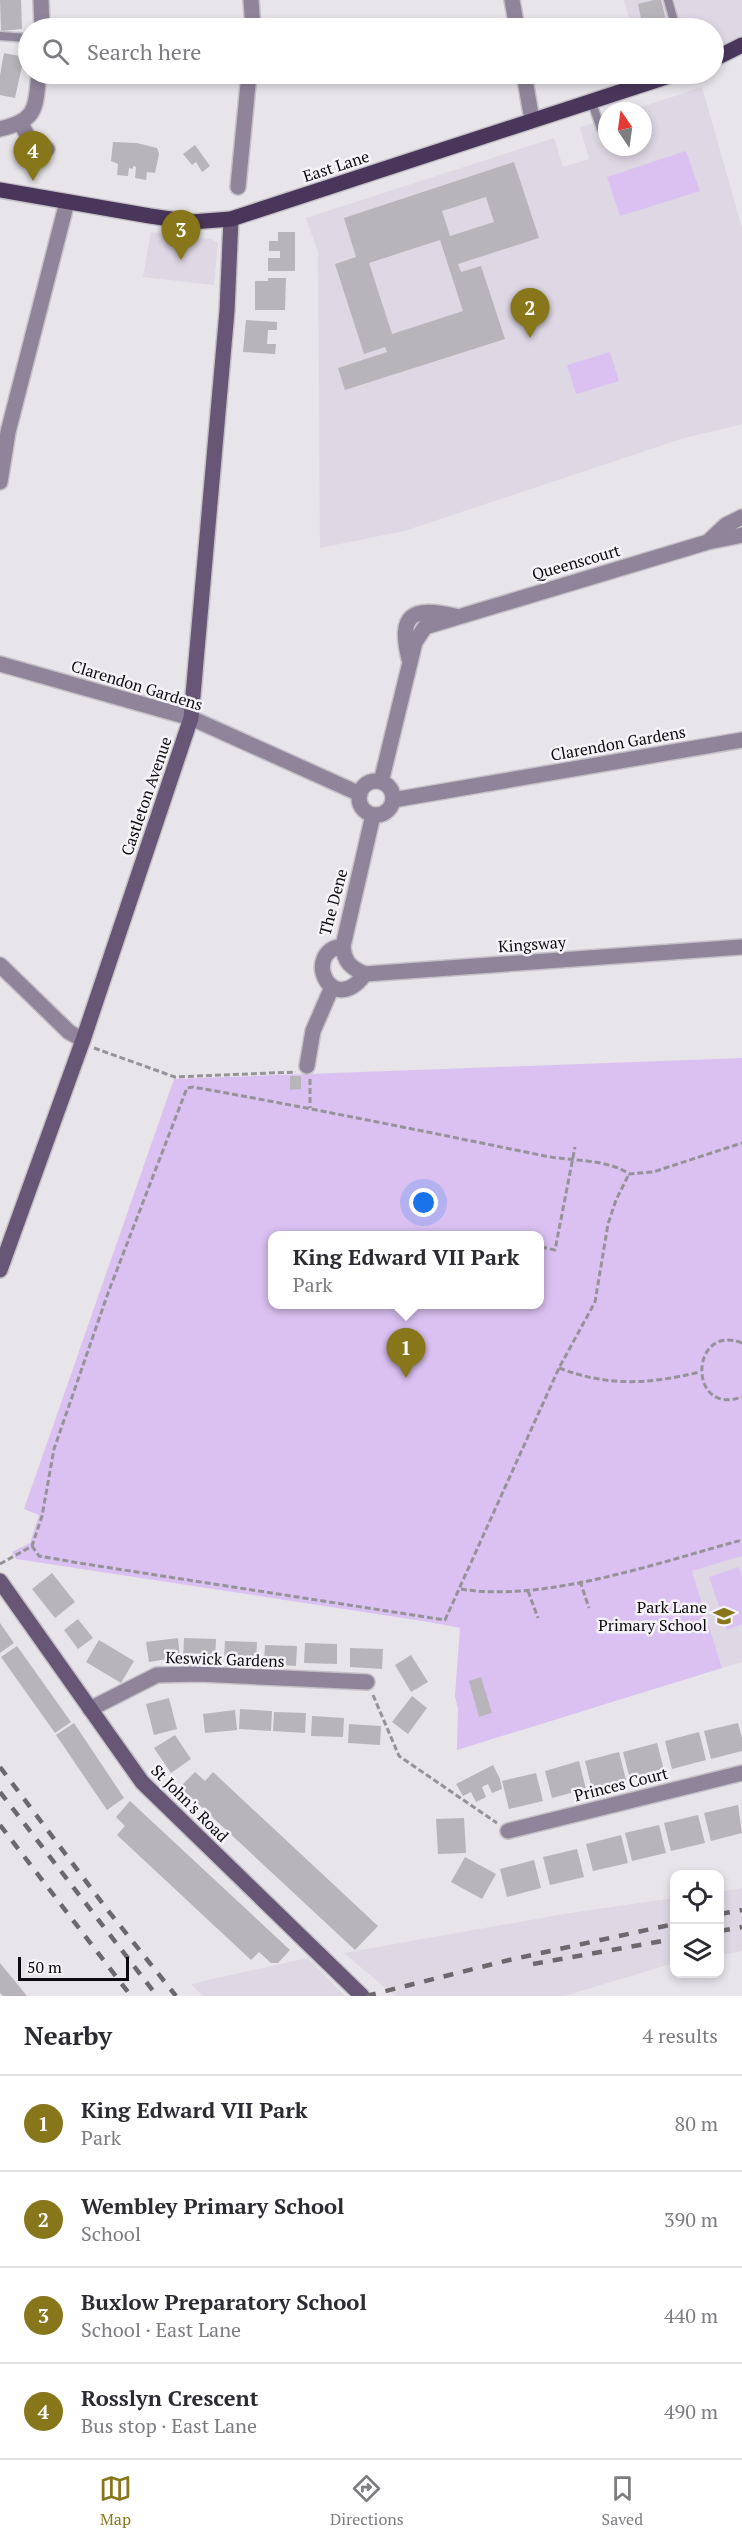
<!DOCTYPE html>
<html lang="en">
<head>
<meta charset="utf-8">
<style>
  :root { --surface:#fff; --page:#f2f2f3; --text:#2b2b33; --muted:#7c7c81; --line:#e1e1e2; --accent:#87771a }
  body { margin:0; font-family:"PT Serif",serif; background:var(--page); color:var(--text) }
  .controls { position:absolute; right:18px; bottom:18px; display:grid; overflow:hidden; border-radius:12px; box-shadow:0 3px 9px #0003 }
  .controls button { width:54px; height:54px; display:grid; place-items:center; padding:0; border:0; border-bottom:2px solid var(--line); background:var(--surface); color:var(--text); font:30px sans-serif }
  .compass { position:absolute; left:598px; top:102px; width:54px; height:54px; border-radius:50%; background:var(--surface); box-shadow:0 3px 9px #0003; rotate:347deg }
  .scale { position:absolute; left:18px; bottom:15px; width:111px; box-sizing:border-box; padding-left:6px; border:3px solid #0c0b0d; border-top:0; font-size:16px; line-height:21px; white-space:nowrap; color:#0c0b0d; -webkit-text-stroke:4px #f5f2f8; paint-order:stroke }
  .you { position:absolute; left:424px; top:1203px; width:21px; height:21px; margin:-15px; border:4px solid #fff; border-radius:50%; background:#1a73e8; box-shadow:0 0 0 9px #1a73e833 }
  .badge { display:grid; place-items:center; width:39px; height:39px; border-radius:50%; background:var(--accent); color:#fff; font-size:20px; font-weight:700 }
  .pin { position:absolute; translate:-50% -50px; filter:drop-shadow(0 2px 3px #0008) }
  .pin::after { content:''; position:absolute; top:32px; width:21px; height:18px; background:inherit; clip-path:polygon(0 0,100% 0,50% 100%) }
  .popup { position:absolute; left:268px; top:1231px; width:276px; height:78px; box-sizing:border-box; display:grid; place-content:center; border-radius:12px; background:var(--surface); filter:drop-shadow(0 2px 4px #0005); font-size:20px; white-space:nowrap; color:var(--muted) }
  .popup b { font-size:22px; color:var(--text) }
  .popup::after { content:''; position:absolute; left:50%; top:100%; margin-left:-12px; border:12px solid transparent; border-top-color:var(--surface) }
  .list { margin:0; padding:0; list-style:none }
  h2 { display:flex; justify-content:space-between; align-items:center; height:78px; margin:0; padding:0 24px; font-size:26px }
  h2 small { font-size:20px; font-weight:400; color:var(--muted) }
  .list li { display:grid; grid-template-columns:39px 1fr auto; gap:18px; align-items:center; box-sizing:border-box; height:96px; padding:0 24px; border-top:2px solid var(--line) }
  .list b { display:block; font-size:22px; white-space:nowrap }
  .list p { margin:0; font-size:20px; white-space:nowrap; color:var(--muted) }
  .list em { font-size:20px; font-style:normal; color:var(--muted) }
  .icon { flex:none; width:33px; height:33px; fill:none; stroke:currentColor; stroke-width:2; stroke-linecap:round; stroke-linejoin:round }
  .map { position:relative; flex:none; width:742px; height:1996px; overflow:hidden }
  .search { position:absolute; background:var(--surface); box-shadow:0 3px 9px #0003; left:18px; right:18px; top:18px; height:66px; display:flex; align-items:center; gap:15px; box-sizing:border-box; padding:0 21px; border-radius:33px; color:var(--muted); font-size:22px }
  .sheet { height:462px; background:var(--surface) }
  nav { display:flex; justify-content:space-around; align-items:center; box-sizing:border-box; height:84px; border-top:2px solid var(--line); background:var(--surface); font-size:16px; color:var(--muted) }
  nav a { display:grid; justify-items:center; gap:3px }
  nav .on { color:var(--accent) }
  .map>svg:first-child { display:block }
  .built { fill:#ded7e4 }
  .green { fill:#dac1f2; fill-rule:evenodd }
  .building { fill:#b8b5ba; fill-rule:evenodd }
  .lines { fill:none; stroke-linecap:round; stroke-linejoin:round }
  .lane-casing { stroke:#c4c1c7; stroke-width:11 }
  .street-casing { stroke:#c4c1c7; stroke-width:18 }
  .secondary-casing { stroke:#c4c1c7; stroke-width:18 }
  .primary-casing { stroke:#c4c1c7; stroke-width:18 }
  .path { stroke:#959398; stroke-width:3; stroke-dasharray:6 3; stroke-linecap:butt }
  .lane { stroke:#90849b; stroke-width:8 }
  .street { stroke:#90849b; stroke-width:15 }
  .secondary { stroke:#675676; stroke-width:15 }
  .primary { stroke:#4a365b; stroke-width:15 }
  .rail { stroke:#6b696d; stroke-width:4.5; stroke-dasharray:10 10; stroke-linecap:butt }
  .labels { text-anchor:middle; stroke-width:5; stroke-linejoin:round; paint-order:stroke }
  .street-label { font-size:16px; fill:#0c0b0d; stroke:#f5f2f8 }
  .poi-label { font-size:16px; fill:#0c0b0d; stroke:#f5f2f8; text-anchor:end }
</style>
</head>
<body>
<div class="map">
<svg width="742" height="1996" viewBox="0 0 742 1996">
  <rect width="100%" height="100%" fill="#e7e4ea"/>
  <path class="built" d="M624,0H742V42L714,47V28H632Z
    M702,87L742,228V424L681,439L404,531L320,548L318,252L306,218L554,138L563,167L589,159L580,127L607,119V147H643V111H630Z
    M151,232L211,239L218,243L214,285L143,277Z
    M742,1556V1662L722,1668L692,1571Z
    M742,1888V1951L720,1955V1892Z
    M674,1898V1963L564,1996H395L344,1953L570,1913Z
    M308,1958L345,1996H203L191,1984Z"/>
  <path class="green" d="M686,151L700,191L620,216L607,177Z
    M610,352L619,381L576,394L567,365Z
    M742,1058V1556L692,1571L722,1668L457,1750L458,1709L455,1696L460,1628L429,1622L16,1559L12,1552L30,1543L39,1515L24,1509L174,1079ZM272,1236H540V1304H272Z
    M739,1567L742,1577V1624L727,1630L709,1577Z"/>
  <path class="building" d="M0,0H21L22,29L1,31Z
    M654,0H661L668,28H643L638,4Z
    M4,53L24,57L15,98L0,95V75Z
    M113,142L137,143L157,148L159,154L155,173L147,172L146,180L135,178L136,167L133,166V169L129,168L128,176L117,175L118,164L111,161Z
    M195,145L210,166L202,172L196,162L192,165L183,154Z
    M514,162L539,238L458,264L461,272L481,266L505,339L345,390L338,368L387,352L385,347L364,354L335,264L356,257L344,218ZM486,197L494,222L450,236L442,211ZM440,240L463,311L392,334L369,263Z
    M278,232H295V271H268V258H280V251H269V241H278Z
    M268,278H286L285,310H255V281H268Z
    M246,320L277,322V330H268L267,344H276L275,354L243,352Z
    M290,1076H301V1089L290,1090Z
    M52,1573L75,1602L55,1618L32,1589Z
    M78,1619L93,1638L78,1649L64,1630Z
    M0,1623L14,1643L0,1653Z
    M178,1638L180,1657L149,1662L146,1642Z
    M184,1638L216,1639L215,1659L183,1658Z
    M99,1640L134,1661L121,1683L86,1662Z
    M225,1641L257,1642L256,1662L224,1660Z
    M305,1643L337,1644V1664L304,1663Z
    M265,1645L297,1646L296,1666L264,1664Z
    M17,1646L71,1722L55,1733L1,1657Z
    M350,1648L383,1649L382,1669L350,1667Z
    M411,1655L428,1682L411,1692L395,1665Z
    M481,1677L492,1713L479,1717L469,1681Z
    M412,1696L427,1708L408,1734L392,1722Z
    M169,1698L177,1729L154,1735L146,1704Z
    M240,1709L272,1711L271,1731L239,1729Z
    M235,1710L237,1730L205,1733L203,1714Z
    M274,1712L306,1713L305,1733L273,1731Z
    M312,1716L344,1718L343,1737L311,1736Z
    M74,1723L124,1798L107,1810L56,1735Z
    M738,1723L742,1738V1751L711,1759L704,1731Z
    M349,1724L381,1726L380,1745L348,1743Z
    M699,1732L706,1760L672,1769L665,1741Z
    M175,1735L191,1759L171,1773L154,1748Z
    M657,1743L664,1770L630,1779L623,1752Z
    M619,1752L626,1780L592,1789L585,1761Z
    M579,1761L586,1789L552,1798L545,1771Z
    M493,1765L500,1779L502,1789L492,1793L488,1784L482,1787L486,1797L476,1802L471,1792L463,1796L456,1784Z
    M195,1772L205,1781L213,1772L378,1926L355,1950L180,1787Z
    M536,1773L543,1801L509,1809L502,1781Z
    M130,1801L290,1950L278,1963H271L259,1952L251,1960L117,1835L125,1826L116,1817Z
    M738,1805L742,1833L711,1841L704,1813Z
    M698,1815L705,1843L671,1851L664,1823Z
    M464,1818L466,1853L438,1854L436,1819Z
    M659,1825L666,1853L632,1861L625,1833Z
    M621,1835L628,1863L593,1871L586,1844Z
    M577,1849L584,1877L550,1885L543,1857Z
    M465,1857L496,1874L482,1899L451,1882Z
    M534,1860L541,1888L507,1897L500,1869Z
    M0,1963L27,1996H3L0,1993Z"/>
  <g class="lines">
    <defs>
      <path id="lane" d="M668,0L676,28
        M0,36L28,38
        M591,100L601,129"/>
      <path id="street" d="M41,0L42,28
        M251,0L253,28
        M512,0L517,28
        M524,74L532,120
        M21,124L31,142L47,149
        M0,129C38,120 35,108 39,74
        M238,187L249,74
        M0,482L8,432L67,202
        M710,540L726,525L742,517
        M409,659C398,614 412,606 455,616
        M0,664L191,718L360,794
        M359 798a17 17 0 1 1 34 0a17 17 0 1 1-34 0Z
        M381,782L415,642L425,627L708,542L742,535
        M393,800L742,740
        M373,815L343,946C344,962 351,968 365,974L742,947
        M343,946C301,951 331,1020 365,974
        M0,965L69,1032L83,1040
        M307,1066L313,1031L332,987
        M90,1709L157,1675L199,1674L367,1682
        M508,1831L742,1773"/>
      <path id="secondary" d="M0,1270L83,1040L191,718L227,311L231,219
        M0,1581L142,1782L362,1996"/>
      <path id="primary" d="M714,59L742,45
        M0,190L150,216L191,222L231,219L675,74"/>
    </defs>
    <use href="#lane" class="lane-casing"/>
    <use href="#street" class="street-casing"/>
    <use href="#secondary" class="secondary-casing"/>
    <use href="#primary" class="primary-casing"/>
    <path class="path" d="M94,1048L175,1077L296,1072
      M310,1079V1108
      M541,1247L555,1250L575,1147
      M742,1343C690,1322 687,1417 742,1397
      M559,1368C609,1387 649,1384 700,1372
      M32,1546L39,1556L79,1563L445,1620L559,1368L595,1302L608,1224L616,1200L629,1174
      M0,1564L32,1546L42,1516L54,1449L108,1293L187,1088L193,1087C311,1108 428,1132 545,1156C570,1161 609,1159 629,1174L653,1172L742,1143
      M580,1581L589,1608
      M461,1589C544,1603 660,1562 742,1540
      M528,1591L538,1618
      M373,1695L399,1756L497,1823"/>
    <use href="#lane" class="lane"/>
    <use href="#street" class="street"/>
    <use href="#secondary" class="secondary"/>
    <use href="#primary" class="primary"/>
    <path class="rail" d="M0,1767L106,1908L176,1996
      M0,1792L157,1996
      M0,1825L131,1996
      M720,1914L742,1910
      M720,1931L742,1927
      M533,1964L674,1939
      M366,1996L509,1960L674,1924"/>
  </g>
  <defs>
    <symbol id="school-bare" viewBox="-9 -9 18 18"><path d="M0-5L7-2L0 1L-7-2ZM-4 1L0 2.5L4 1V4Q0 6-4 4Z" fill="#87771a" stroke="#f5f2f8" stroke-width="2.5" paint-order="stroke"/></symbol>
  </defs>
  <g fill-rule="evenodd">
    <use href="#school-bare" x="709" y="1601" width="30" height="30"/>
  </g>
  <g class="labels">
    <g class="street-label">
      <text transform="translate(336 166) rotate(-18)" y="6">East Lane</text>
      <text transform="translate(576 562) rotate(-16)" y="6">Queenscourt</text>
      <text transform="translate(137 685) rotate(17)" y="6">Clarendon Gardens</text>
      <text transform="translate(618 743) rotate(-10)" y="6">Clarendon Gardens</text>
      <text transform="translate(146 796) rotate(-71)" y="6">Castleton Avenue</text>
      <text transform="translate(333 902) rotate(-75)" y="6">The Dene</text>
      <text transform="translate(532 944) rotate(-4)" y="6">Kingsway</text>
      <text transform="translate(225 1659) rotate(2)" y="6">Keswick Gardens</text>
      <text transform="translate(621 1784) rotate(-14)" y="6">Princes Court</text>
      <text transform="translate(190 1803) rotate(45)" y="6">St John's Road</text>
    </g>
    <g class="poi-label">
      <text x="707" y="1613">Park Lane<tspan x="707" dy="18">Primary School</tspan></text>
    </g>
  </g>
</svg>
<div class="controls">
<button><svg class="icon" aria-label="locate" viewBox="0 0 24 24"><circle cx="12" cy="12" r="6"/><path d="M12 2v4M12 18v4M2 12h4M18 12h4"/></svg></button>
<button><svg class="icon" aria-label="layers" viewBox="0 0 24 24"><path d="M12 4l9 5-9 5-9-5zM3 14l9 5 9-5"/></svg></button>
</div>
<svg class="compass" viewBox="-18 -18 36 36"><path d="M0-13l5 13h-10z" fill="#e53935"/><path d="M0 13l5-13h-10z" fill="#7c7c81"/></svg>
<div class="scale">50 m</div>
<div class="you"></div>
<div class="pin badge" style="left:406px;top:1378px">1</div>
<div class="popup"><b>King Edward VII Park</b>Park</div>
<div class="pin badge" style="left:530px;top:338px">2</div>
<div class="pin badge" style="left:181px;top:260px">3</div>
<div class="pin badge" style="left:33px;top:181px">4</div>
<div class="search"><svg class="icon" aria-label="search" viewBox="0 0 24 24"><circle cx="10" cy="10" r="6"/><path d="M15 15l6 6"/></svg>Search here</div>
</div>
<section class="sheet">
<h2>Nearby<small>4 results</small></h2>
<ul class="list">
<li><span class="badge">1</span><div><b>King Edward VII Park</b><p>Park</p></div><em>80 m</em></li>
<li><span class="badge">2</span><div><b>Wembley Primary School</b><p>School</p></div><em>390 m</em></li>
<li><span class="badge">3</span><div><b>Buxlow Preparatory School</b><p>School · East Lane</p></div><em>440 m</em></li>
<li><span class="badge">4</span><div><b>Rosslyn Crescent</b><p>Bus stop · East Lane</p></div><em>490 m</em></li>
</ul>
</section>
<nav>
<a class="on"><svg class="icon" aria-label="map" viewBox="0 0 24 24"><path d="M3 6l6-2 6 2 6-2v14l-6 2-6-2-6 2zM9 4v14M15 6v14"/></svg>Map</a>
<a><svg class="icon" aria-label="directions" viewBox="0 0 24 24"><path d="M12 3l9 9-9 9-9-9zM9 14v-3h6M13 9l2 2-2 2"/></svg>Directions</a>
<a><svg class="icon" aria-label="saved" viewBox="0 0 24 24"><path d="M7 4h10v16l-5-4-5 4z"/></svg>Saved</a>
</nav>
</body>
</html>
